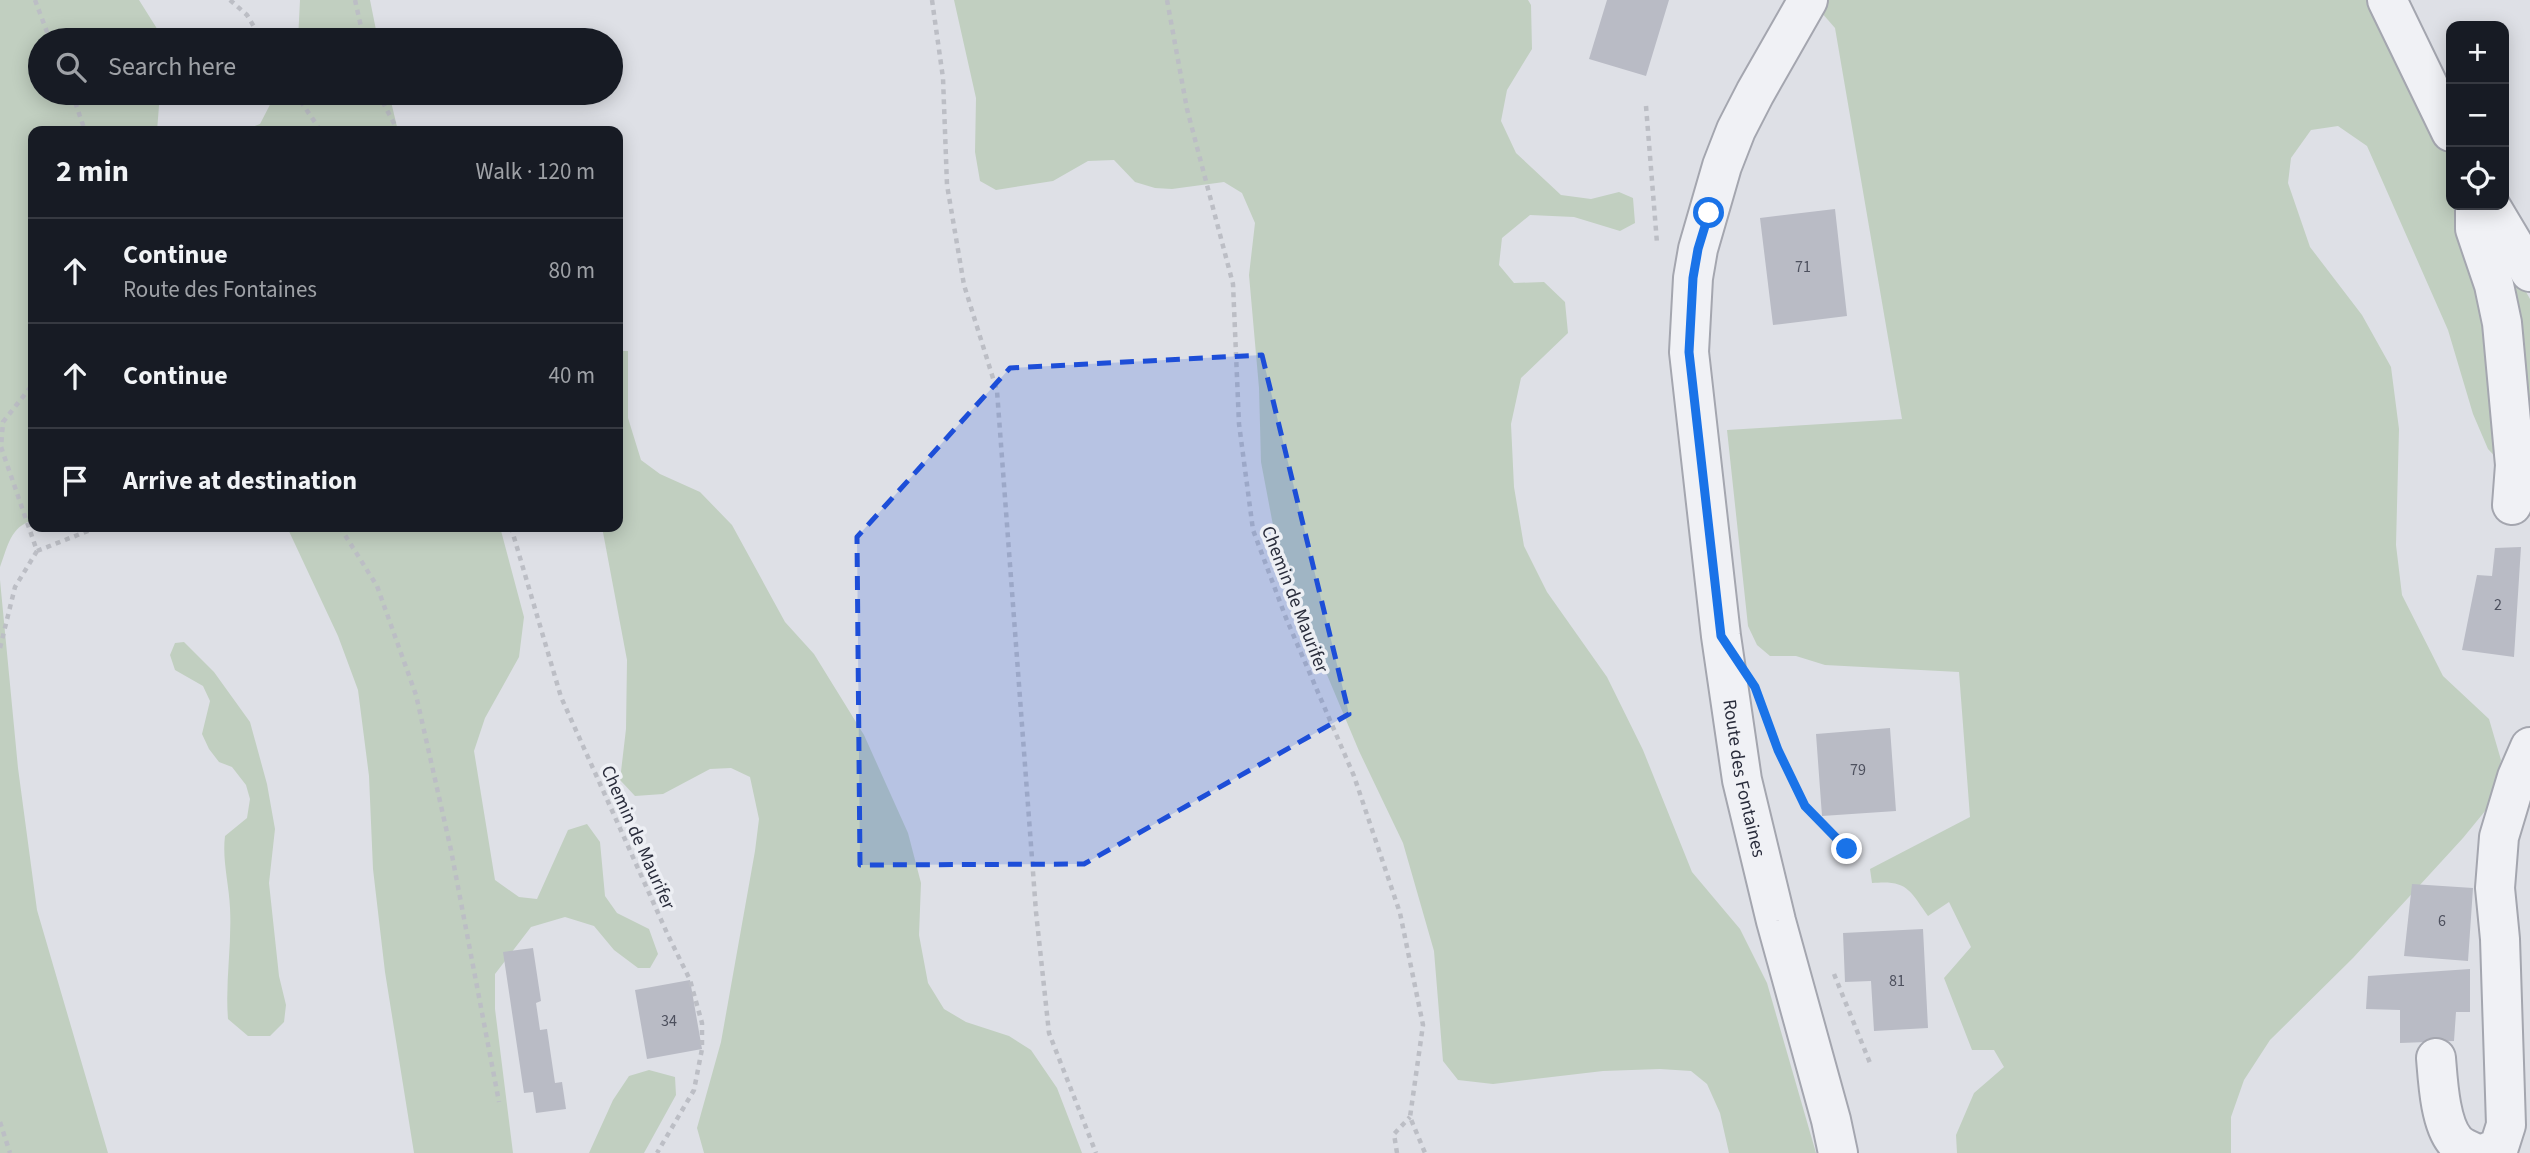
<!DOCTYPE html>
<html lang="en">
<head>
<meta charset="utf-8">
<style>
  :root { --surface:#171b24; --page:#20242c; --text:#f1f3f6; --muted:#9ea1a6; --line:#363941 }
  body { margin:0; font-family:"Source Sans 3",sans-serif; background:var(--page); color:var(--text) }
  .controls { position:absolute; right:21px; top:21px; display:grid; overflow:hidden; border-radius:14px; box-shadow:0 4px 18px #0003 }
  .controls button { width:63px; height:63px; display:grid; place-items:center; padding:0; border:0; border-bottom:2px solid var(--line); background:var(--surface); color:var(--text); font:35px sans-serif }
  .stop { position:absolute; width:21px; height:21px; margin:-16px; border:5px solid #1a73e8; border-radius:50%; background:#fff }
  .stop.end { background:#1a73e8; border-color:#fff; box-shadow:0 2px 7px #0008 }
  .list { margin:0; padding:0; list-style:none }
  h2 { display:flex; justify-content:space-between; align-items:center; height:91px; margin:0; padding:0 28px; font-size:30px }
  h2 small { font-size:23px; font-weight:400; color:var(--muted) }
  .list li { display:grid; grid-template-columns:46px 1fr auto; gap:21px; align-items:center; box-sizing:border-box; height:105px; padding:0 28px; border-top:2px solid var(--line) }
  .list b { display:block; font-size:26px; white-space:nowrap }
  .list p { margin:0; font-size:23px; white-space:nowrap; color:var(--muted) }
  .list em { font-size:23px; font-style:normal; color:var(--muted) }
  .icon { flex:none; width:38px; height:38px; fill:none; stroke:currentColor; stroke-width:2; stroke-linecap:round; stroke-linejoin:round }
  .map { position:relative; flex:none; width:2530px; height:1153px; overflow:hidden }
  .search { position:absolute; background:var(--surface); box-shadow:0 4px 18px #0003; left:28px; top:28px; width:595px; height:77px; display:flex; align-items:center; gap:18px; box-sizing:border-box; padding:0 24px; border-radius:38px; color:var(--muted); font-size:26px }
  .panel { position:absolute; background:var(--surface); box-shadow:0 4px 18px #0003; left:28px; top:126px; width:595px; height:406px; border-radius:14px }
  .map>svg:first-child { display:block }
  .green { fill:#c1cfc0 }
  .building { fill:#b9bbc5 }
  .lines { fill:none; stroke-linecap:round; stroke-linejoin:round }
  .minor-casing { stroke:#a4a6af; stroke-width:42 }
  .path { stroke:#bcbec5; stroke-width:4.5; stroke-dasharray:5 5; stroke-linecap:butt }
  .minor { stroke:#f0f1f5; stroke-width:38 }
  .route { stroke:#1a73e8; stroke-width:9 }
  .marked { fill:#1d4ed8; fill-opacity:0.2; stroke:#1d4ed8; stroke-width:5; stroke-dasharray:14 9; stroke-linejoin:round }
  .labels { text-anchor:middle; stroke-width:7; stroke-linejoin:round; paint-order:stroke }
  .number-label { font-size:16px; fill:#4d505e }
  .street-label { font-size:19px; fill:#292c3b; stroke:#edeff4 }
</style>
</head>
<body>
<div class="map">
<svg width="2530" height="1153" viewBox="0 0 2530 1153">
  <rect width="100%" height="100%" fill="#dee0e6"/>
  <path class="green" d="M0,0H139L161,35V40H40V93H160L157,131H33V520C10,527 8,546 0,567Z
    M300,0H370L378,40H298Z
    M954,0H1528L1531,5L1532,49L1507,90L1501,121L1516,153L1561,195L1591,199L1619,192L1633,198L1635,223L1620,231L1574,217L1530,215L1502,238L1499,265L1514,283L1544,282L1565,302L1568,333L1521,378L1511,424L1514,487L1524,546L1547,592L1607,677L1643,750L1692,872L1740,929L1767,983L1816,1153H1729L1720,1113L1707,1084L1691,1071L1660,1069L1603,1071L1493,1084L1458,1080L1443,1061L1434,951L1403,843L1359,751L1325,670L1276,541L1261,462L1259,388L1249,275L1255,223L1242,193L1224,182L1172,189L1155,188L1135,182L1114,160L1088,161L1053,181L996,190L980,181L975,152L976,98Z
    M1827,0H2367L2451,156V205H2478L2530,299V494L2488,449L2473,414L2448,330L2367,146L2338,126L2311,130L2291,158L2288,183L2310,247L2362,315L2391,367L2399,429L2396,545L2402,595L2443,676L2489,719L2501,760L2490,805L2463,838L2353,958L2270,1040L2244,1080L2231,1117V1153H1957L1956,1135L1974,1093L2004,1067L1994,1050H1972L1944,978L1971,947L1949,902L1928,916C1909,889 1907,880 1872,883L1870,869L1970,817L1959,672L1825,665L1796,656H1770L1757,645L1748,626L1727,430L1902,419L1835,28L1821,12Z
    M276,93H389L398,131H242L260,124Z
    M618,351H628V418L641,460L660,474L700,492L732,525L785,622L814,654L864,735L908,833L921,883L919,935L928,983L944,1009L966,1022L1009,1036L1031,1050L1057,1088L1082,1153H704L697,1128L721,1042L755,851L759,819L750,777L731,768L710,769L663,794L635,796L620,780L626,729L627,660L602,527H618Z
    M287,527H500L524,617L519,657L485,718L474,751L495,880L519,897L537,899L568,830L587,824L600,842L605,896L617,913L649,929L658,954L650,968H638L614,950L594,926L565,917L531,927L495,974V1009L513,1153H414L385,972L373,869L369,776L358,690L338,636Z
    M0,580L18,768L37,910L108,1153H0Z
    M184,642L214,672L250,722L267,784L275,829L269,883L279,976L286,1005L284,1022L270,1036H248L228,1019C225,982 232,945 230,908C229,884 222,860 225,836L247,818L250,799L246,785L232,767L219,762L209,749L202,734L210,701L203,686L175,670L170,655L175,643Z
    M649,1070L675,1077L676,1095L644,1153H589L613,1100L629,1076Z"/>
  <path class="building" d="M1607,0H1669L1646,76L1589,59Z
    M1835,209L1847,316L1773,325L1760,218Z
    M2521,547L2514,657L2462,650L2477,575L2492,576L2495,548Z
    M1890,728L1896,811L1822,816L1816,734Z
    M2412,884L2473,888L2468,961L2404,956Z
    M1923,929L1928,1028L1874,1031L1871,981L1845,982L1843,933Z
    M533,948L541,1001L536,1003L540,1030L547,1029L555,1083L562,1082L566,1109L536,1113L533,1092L524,1093L503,952Z
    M2470,969V1012H2456L2454,1041L2400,1043V1010L2366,1009L2368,976Z
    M690,980L702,1049L647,1059L635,990Z"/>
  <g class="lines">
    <defs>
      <g id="minor">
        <path id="s1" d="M1808,0L1755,93L1736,130L1722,166L1698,249L1693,278L1689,352L1721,636L1742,780L1776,921L1831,1120L1838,1153"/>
        <path d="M2387,0L2451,132"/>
        <path d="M2475,205V229L2494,285L2502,323L2515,465L2512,505"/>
        <path d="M2490,205L2530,272"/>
        <path d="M2436,1058C2438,1082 2440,1123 2455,1141C2460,1147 2468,1150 2475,1153"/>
        <path d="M2486,1153L2499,1147L2506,1125L2500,939L2495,888L2499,837L2517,777L2530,747"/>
      </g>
    </defs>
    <use href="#minor" class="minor-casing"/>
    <path class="path" d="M35,0L50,40
      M230,0L247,15L262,40
      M355,0L364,40
      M932,0L943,78L947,185L964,285L997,391L1036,912L1049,1033L1096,1153
      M1167,0L1187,109L1233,284L1239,424L1253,530L1286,618L1354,776L1400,913L1423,1025L1410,1117L1425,1153
      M72,93L85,131
      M295,93L321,131
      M378,93L398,131
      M1646,106L1657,243
      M340,527L377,586L416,695L451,850L499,1102
      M511,527L561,697L667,933L690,980L702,1023V1049L694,1090L657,1153
      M37,551L98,527
      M0,648L15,587L37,551L1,447L3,422L33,384
      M1779,752L1805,806L1847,849
      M1834,974L1870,1063
      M0,1122L10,1153
      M1397,1153L1394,1134L1410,1117"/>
    <use href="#minor" class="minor"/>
  </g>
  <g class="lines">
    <path class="route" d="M1709,213L1698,249L1693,278L1689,352L1721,636L1755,687L1778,750L1805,806L1847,849"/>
  </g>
  <path class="marked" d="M1262,355L1349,714L1084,864L860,865L857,537L1010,368Z"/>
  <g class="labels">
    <g class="number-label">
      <text x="1803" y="272">71</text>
      <text x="2498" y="610">2</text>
      <text x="1858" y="775">79</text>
      <text x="2442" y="926">6</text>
      <text x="1897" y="986">81</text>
      <text x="669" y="1026">34</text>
    </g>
    <g class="street-label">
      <text transform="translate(1296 599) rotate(69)" y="7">Chemin de Maurifer</text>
      <text dy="7" stroke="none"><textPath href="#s1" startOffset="807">Route des Fontaines</textPath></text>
      <text transform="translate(639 837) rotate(66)" y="7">Chemin de Maurifer</text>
    </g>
  </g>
</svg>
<div class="controls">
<button>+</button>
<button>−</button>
<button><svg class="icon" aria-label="locate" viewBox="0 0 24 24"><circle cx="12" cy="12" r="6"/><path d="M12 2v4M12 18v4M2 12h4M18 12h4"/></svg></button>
</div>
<div class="stop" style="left:1709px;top:213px"></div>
<div class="stop end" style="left:1847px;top:849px"></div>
<div class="search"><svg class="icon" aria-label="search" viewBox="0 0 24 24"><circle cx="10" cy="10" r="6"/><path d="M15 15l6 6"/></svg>Search here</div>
<section class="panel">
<h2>2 min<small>Walk · 120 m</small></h2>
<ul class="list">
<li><svg class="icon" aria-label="ahead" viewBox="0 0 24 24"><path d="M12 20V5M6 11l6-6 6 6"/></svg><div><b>Continue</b><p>Route des Fontaines</p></div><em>80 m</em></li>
<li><svg class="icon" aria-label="ahead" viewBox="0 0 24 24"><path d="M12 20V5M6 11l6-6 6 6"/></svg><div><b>Continue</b></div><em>40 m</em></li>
<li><svg class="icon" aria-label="arrive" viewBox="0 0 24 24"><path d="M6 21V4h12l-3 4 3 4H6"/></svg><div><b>Arrive at destination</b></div></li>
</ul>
</section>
</div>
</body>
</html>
